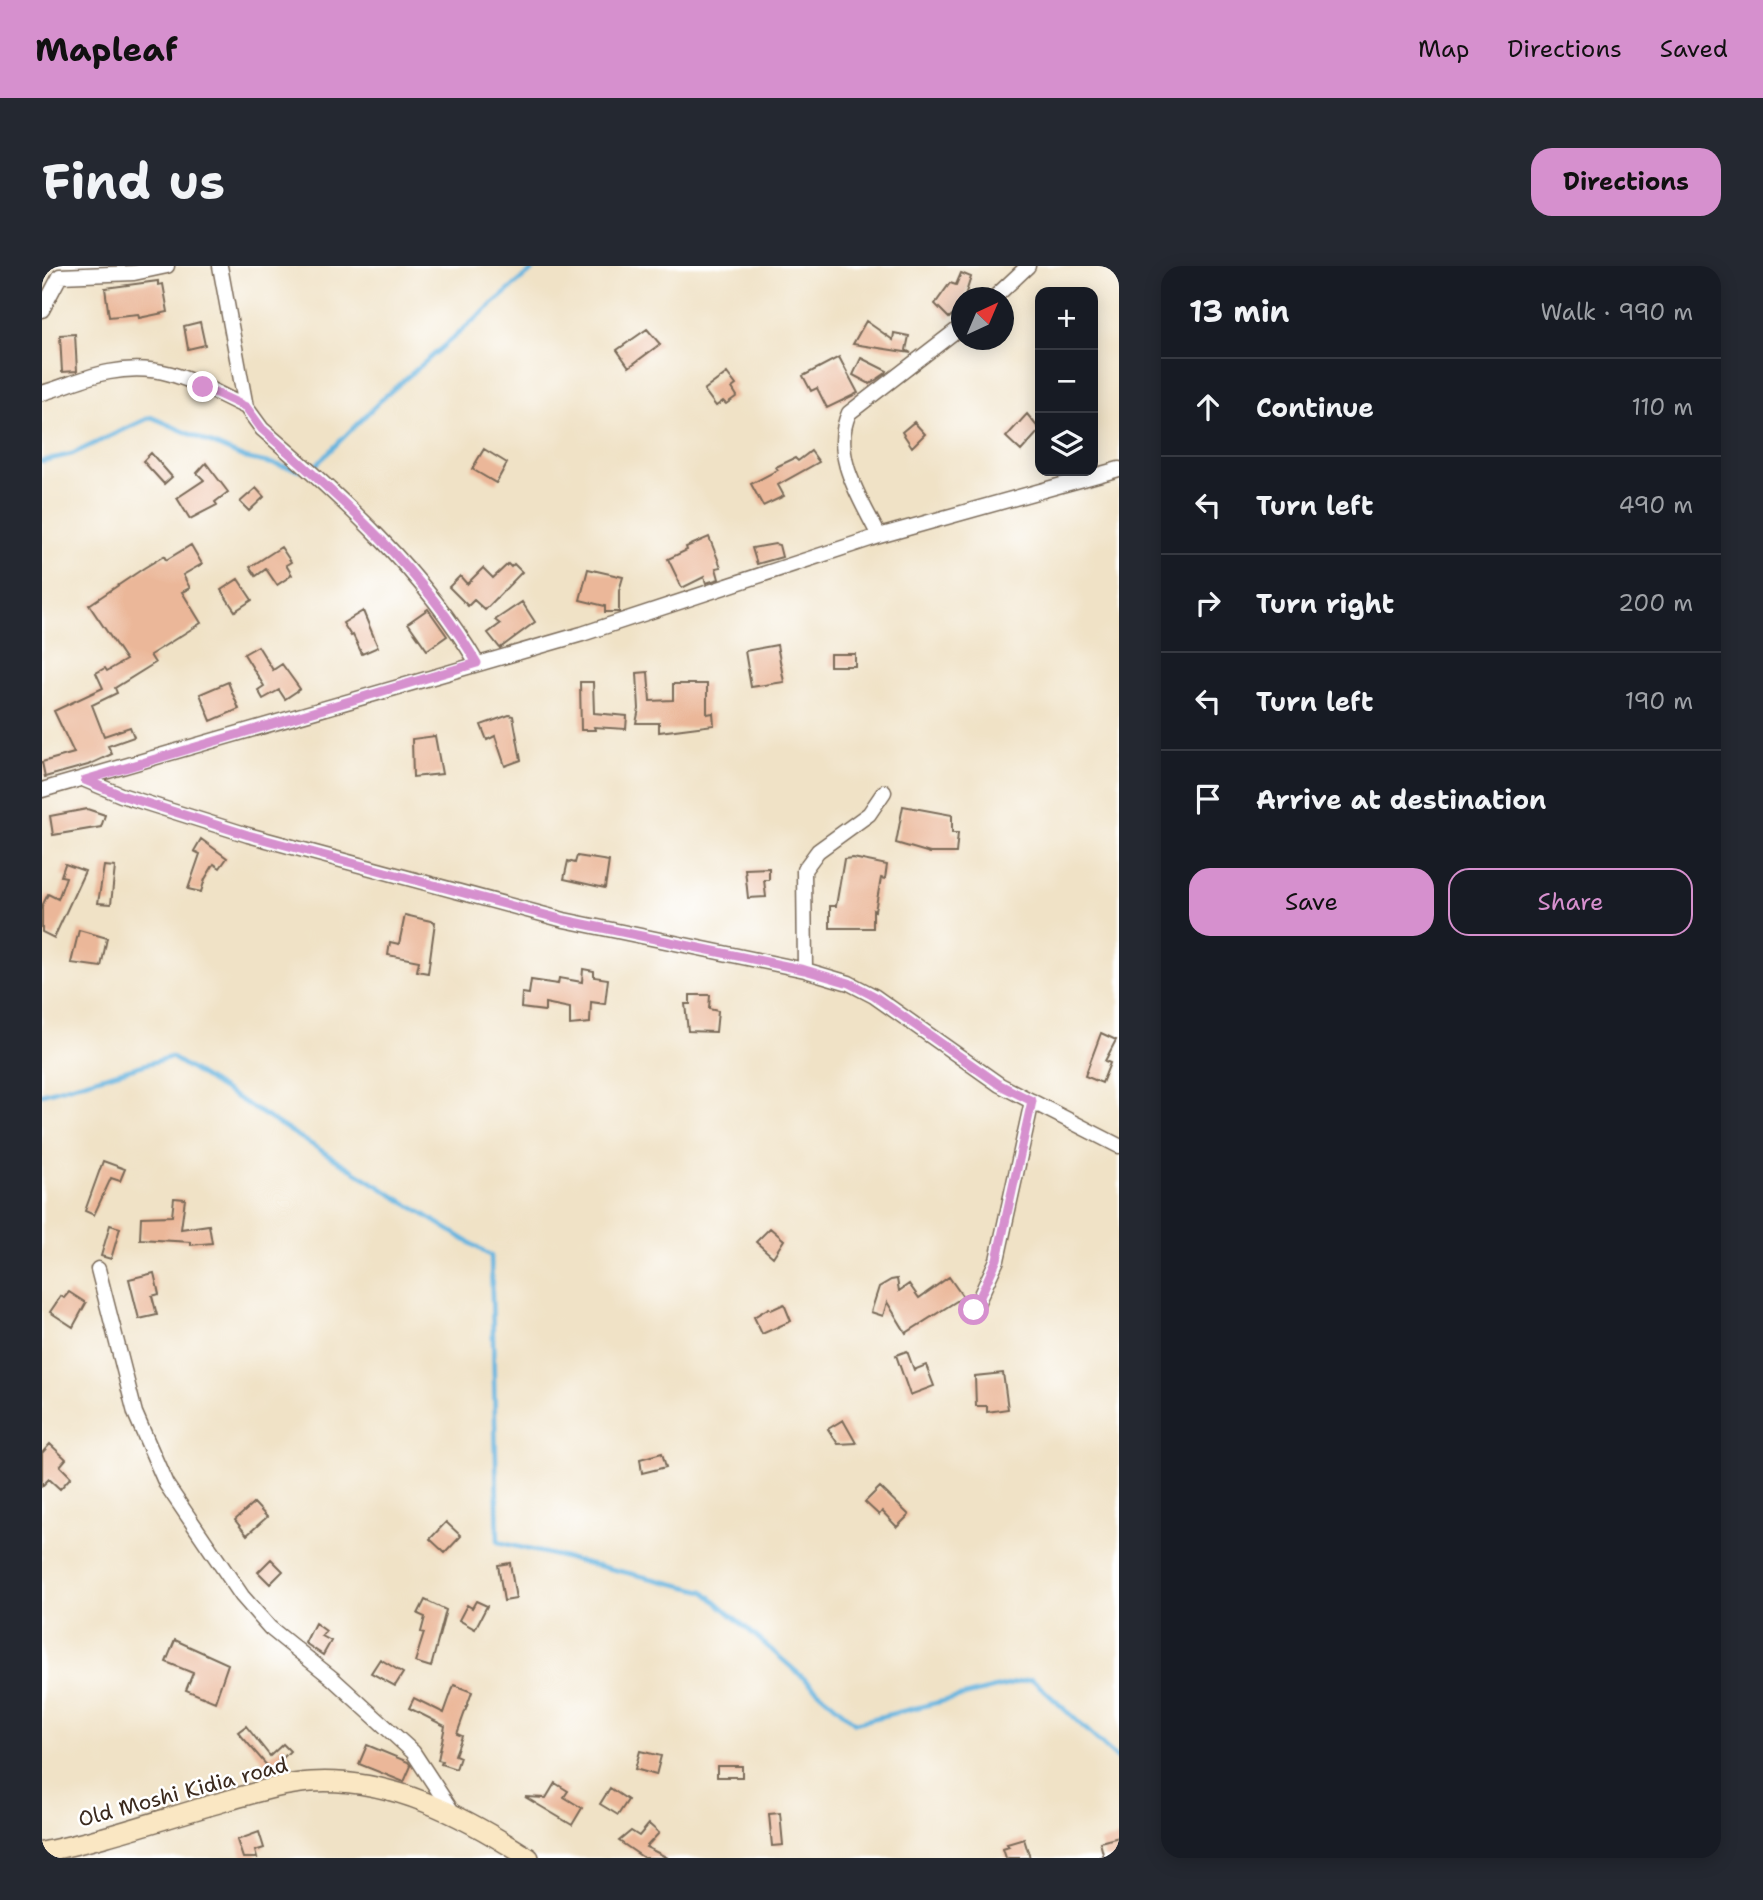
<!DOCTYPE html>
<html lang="en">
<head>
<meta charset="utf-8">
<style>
  :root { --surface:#171b24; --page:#242831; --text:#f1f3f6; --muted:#9ea1a6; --line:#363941; --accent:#d690ce }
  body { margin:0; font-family:"Shantell Sans",sans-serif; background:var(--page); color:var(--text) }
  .controls { position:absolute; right:21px; top:21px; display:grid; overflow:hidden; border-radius:14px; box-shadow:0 4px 18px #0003 }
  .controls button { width:63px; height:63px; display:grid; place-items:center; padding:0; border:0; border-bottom:2px solid var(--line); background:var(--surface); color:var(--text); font:35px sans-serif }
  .compass { position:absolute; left:909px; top:21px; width:63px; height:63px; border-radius:50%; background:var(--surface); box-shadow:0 4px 18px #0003; rotate:44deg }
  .stop { position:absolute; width:21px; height:21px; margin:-16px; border:5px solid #d690ce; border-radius:50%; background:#fff }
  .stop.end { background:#d690ce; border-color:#fff; box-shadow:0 2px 7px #0008 }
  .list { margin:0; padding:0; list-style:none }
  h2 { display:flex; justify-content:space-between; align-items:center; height:91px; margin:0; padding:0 28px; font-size:30px }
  h2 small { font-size:23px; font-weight:400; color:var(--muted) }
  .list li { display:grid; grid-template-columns:46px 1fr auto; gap:21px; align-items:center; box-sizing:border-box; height:98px; padding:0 28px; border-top:2px solid var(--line) }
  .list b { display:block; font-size:26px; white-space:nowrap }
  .list em { font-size:23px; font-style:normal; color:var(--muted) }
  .actions { display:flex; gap:14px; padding:21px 28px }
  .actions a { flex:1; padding:16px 0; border:2px solid var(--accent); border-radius:21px; text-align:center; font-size:24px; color:var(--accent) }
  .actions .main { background:var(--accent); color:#111 }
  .icon { flex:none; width:38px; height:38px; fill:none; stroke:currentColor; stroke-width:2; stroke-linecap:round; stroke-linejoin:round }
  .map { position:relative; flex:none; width:1077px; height:1592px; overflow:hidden; border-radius:21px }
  header { display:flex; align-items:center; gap:42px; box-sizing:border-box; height:98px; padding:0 35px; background:var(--accent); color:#111 }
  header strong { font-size:33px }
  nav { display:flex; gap:38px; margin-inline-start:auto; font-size:24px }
  .intro { display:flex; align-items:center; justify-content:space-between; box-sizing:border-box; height:168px; padding:0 42px }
  h1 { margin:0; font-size:49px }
  .button { padding:18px 32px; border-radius:21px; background:var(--accent); color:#111; font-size:24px; font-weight:700 }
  main { display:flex; gap:42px; padding:0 42px }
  aside { flex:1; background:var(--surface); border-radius:21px; box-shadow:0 4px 18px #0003 }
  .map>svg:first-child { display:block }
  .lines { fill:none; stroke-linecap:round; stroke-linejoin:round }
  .stream { stroke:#65b4df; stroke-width:4.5 }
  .building { fill:#ebb799 }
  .street-casing { stroke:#7a6a59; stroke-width:17 }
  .secondary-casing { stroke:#7a6a59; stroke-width:22 }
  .street { stroke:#fff; stroke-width:14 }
  .secondary { stroke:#fae7c3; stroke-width:19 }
  .route { stroke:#d690ce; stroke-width:9 }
  .labels { text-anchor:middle; stroke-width:5; stroke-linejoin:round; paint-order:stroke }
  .street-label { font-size:21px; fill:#3b2a1e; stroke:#fff }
</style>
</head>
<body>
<header>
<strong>Mapleaf</strong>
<nav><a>Map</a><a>Directions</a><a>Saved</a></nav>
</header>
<div class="intro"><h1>Find us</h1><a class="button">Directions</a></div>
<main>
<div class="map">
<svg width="1077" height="1592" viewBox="0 0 1077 1592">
  <rect width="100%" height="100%" fill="#fff"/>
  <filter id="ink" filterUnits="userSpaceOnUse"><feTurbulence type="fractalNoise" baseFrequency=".0143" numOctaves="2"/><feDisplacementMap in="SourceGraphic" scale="14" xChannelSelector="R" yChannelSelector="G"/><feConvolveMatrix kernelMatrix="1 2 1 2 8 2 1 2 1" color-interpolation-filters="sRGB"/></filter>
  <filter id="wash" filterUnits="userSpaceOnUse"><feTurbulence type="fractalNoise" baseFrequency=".00686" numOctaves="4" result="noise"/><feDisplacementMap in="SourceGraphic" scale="28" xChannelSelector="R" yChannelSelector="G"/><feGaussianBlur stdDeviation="1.57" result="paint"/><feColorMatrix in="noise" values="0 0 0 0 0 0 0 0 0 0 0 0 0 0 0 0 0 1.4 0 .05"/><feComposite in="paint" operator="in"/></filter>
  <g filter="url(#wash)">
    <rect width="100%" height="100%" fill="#f0e2c6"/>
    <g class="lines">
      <path class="stream" d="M0,195L30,188L109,151L203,192L259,204
        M270,203L341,132L495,0
        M0,828L129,791L449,990L456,1276L662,1325L813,1457L990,1413L1077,1494"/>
    </g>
    <g id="blocks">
      <path class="building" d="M919,7L929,11L920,39L907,52L893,38L908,17L914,19Z
        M116,15V19L121,18L126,46L97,52L96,48L67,51L63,22Z
        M824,55L851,74L852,67L867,70L864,84L869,87L811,78Z
        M158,56L163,79L146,83L142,60Z
        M605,63L618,78L587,101L575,84Z
        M33,68L35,105L20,106L18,69Z
        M797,91L816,127L785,142L775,122L769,125L761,110Z
        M819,92L845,105L844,107L828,118L811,109Z
        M685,107L694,119L690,122L695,130L684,138L681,135L674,140L662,124Z
        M985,148L998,164L979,185L964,171Z
        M872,156L883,168L870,181L860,166Z
        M442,183L465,197L454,217L430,203Z
        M769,185L777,196L736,219L742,230L721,240L709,218L736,204L734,201L753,192L756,195Z
        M109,187L130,211L122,218L101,195Z
        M164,197L186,226L173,236L175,239L148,253L135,232L162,214L155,207Z
        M214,222L222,231L207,245L198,236Z
        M667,271L679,301L674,302L677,313L664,317L662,311L640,322L626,293L645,284L644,281Z
        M733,278L737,279L740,291L715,298L710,282Z
        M149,279L160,298L141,309L148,322L140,326L159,357L108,389L113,397L73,422L75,427L50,439L62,470L88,461L92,471L66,480L70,488L46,499L3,511L0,496L32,487L12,445L61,422L54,407L63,402L65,405L84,394L47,339L102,302L122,290L124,294Z
        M239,281L249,296L244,299L250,309L235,319L224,303L214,310L208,301Z
        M466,298L469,301L472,298L480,306L443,344L432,334L426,340L407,321L418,310L425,318L441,302L451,312Z
        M546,303L581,311L577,325V346H563V340L538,334Z
        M196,313L210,334L193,345L179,324Z
        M480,336L493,356L458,382L446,367L458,358L453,354Z
        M386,343L405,370L385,384L366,357Z
        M321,345L336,381L320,388L311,369L309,370L301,357Z
        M735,379L742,416L709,421L703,385Z
        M216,380L231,404L240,398L258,423L243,433L237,424L221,433L216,424L222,420L202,388Z
        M788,388H813V400H788Z
        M606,406L608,435L631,434V418H665V448L671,447L672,459L617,466V457H594L597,443L595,407Z
        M186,416L197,443L169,455L158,428Z
        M538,416H551L552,447L585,450L584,463L552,461L553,464H539Z
        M467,449L471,450L479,494L463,500L453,470L445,474L439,459Z
        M393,470L400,508L371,511L370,473Z
        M861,540L910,549V567H916L914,587H888L854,577Z
        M45,543L63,549L59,561L11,569L8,550Z
        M159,573L185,592L178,602L172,598L163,613L159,626L146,623L158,588L152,585Z
        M535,590L567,595L563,622L522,613L526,595L533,597Z
        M811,592L845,599L843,613L839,612L833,645L831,644V662H788V640H794L802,593Z
        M23,598L43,605L12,672L0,666V640L6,628L16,633L24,611L19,610Z
        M62,600L73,601L69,638L56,637Z
        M727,602V614H722L724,631L706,632L703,603Z
        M363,649L393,656L386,707L375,705L377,695L346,689L348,676L357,678Z
        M37,664L65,672L59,701L29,697Z
        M541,703L552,705V711L566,713L563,738L549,736L548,757L528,759V742L503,737V745L479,742L480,727L487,728L489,714L516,718L517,712L540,716Z
        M648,729H668L667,743L676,745L674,766L646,765L643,738H648Z
        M1059,767L1074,774L1063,795L1068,797L1060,817L1043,810Z
        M61,895L83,903L78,915L69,912L52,949L43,945Z
        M132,932L143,933L139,963L167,959L170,977L149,979V976L98,973L99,951L130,950Z
        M68,959L78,962L69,993L59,990Z
        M728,962L742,974L731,991L714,976Z
        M112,1007L117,1028L110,1030L115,1049L97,1053L87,1013Z
        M907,1011L921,1031L864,1067L845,1036L841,1050L829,1046L837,1021L849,1014L855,1013L857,1025L867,1018L877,1032Z
        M27,1026L44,1037L31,1061L8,1046L19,1030L22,1032Z
        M742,1038L749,1055L720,1068L712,1051L727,1042L729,1044Z
        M865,1085L872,1104L884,1099L892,1120L868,1129L854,1089Z
        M961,1107L966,1143L945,1146V1140H934L933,1110Z
        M801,1154L814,1177L796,1178L786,1163Z
        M8,1178L24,1193L18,1200L29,1211L18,1223L7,1213L0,1220V1187Z
        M620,1187L624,1201L600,1207L598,1193Z
        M838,1221L867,1249L855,1261L840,1245L837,1249L823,1236Z
        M212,1237L225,1251L205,1269L193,1254Z
        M404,1256L419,1270L403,1287L388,1273Z
        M229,1293L241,1305L228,1318L216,1306Z
        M468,1297L474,1333L462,1335L456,1299Z
        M383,1334L404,1344L389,1401L373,1396L382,1367L379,1366L383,1351L376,1348Z
        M434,1335L445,1340L433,1363L417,1354L425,1339L430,1342Z
        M273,1357L284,1365L280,1370L289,1375L281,1389L263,1377Z
        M133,1374L186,1398L173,1436L144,1424L151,1407L124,1396Z
        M338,1393L361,1407L353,1420L329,1407Z
        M412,1419L430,1426L415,1468L420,1470L413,1489L418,1491L414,1503L399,1498L400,1495L396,1494L403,1460L367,1442L372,1432L402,1447Z
        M204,1460L228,1490L241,1478L248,1485L235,1498L239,1503L233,1509L196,1466Z
        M325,1479L366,1496L369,1500L362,1516L317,1498Z
        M598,1485L619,1490L614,1509L593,1503Z
        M675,1500H700V1511H675Z
        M513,1517L526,1525L522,1531L540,1542L530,1559L483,1531L504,1532Z
        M568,1522L586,1534L576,1549L558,1538Z
        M738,1547L741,1579L730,1580L727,1548Z
        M607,1558L617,1567L604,1581L626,1592H602L577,1575L589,1565L597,1570Z
        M217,1566L222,1582L213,1585L215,1592H201L195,1574Z
        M1077,1571V1592H1062L1058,1576Z
        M982,1573L988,1592H964L961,1583L967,1581L965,1578Z"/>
    </g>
  </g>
  <g filter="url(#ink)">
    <use href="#blocks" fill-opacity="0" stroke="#7a6a59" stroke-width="2"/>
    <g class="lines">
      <defs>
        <path id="street" d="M178,0L204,141L220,163C301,233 381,305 435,397
          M952,32L986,0
          M0,44L18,10L92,7L125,0
          M0,127C22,121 44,110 67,106C123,95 155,118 204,141
          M837,270C819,233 788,189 807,147L920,60
          M43,514L79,529L206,569L522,654L763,704L807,717L832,730L958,819L1077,880
          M0,524L540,368L837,270L1077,203
          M763,704L762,604L776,585L827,548L842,526
          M56,1003L93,1147L124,1218L200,1330L228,1362L290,1412L371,1486L411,1547
          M932,1044L955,994L990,835"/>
        <path id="secondary" d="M0,1586C61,1574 120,1553 180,1536C209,1528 239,1518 269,1516C349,1511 422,1550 487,1592"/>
      </defs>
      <use href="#street" class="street-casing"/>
      <use href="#secondary" class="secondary-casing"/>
      <use href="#street" class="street"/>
      <use href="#secondary" class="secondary"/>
    </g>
  </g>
  <g class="lines" filter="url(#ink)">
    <path class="route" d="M161,121L204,141L220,163C300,233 381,305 435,397L43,514L79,529L206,569L522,654L763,704L807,717L832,730L958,819L990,835L955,993L932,1044"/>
  </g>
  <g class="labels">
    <g class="street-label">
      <text transform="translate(141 1526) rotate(-15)" y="7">Old Moshi Kidia road</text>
    </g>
  </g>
</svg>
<div class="controls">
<button>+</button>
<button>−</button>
<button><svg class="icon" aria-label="layers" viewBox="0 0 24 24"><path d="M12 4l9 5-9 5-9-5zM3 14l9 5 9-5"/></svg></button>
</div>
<svg class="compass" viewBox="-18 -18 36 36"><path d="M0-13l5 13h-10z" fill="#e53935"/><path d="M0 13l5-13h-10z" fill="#9ea1a6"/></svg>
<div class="stop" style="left:932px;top:1044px"></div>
<div class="stop end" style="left:161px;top:121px"></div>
</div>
<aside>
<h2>13 min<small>Walk · 990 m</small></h2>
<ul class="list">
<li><svg class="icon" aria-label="ahead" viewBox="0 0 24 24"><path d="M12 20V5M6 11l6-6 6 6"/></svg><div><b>Continue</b></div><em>110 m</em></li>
<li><svg class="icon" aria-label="left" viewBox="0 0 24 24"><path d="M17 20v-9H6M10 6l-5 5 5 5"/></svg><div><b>Turn left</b></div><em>490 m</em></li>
<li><svg class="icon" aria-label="right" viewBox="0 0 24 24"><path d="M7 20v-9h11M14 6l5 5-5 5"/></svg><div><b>Turn right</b></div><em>200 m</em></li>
<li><svg class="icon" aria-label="left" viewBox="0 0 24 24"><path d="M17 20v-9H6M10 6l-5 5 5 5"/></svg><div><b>Turn left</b></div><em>190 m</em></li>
<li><svg class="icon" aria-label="arrive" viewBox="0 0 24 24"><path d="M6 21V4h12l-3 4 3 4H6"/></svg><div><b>Arrive at destination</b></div></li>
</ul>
<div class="actions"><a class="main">Save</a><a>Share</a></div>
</aside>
</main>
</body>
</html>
